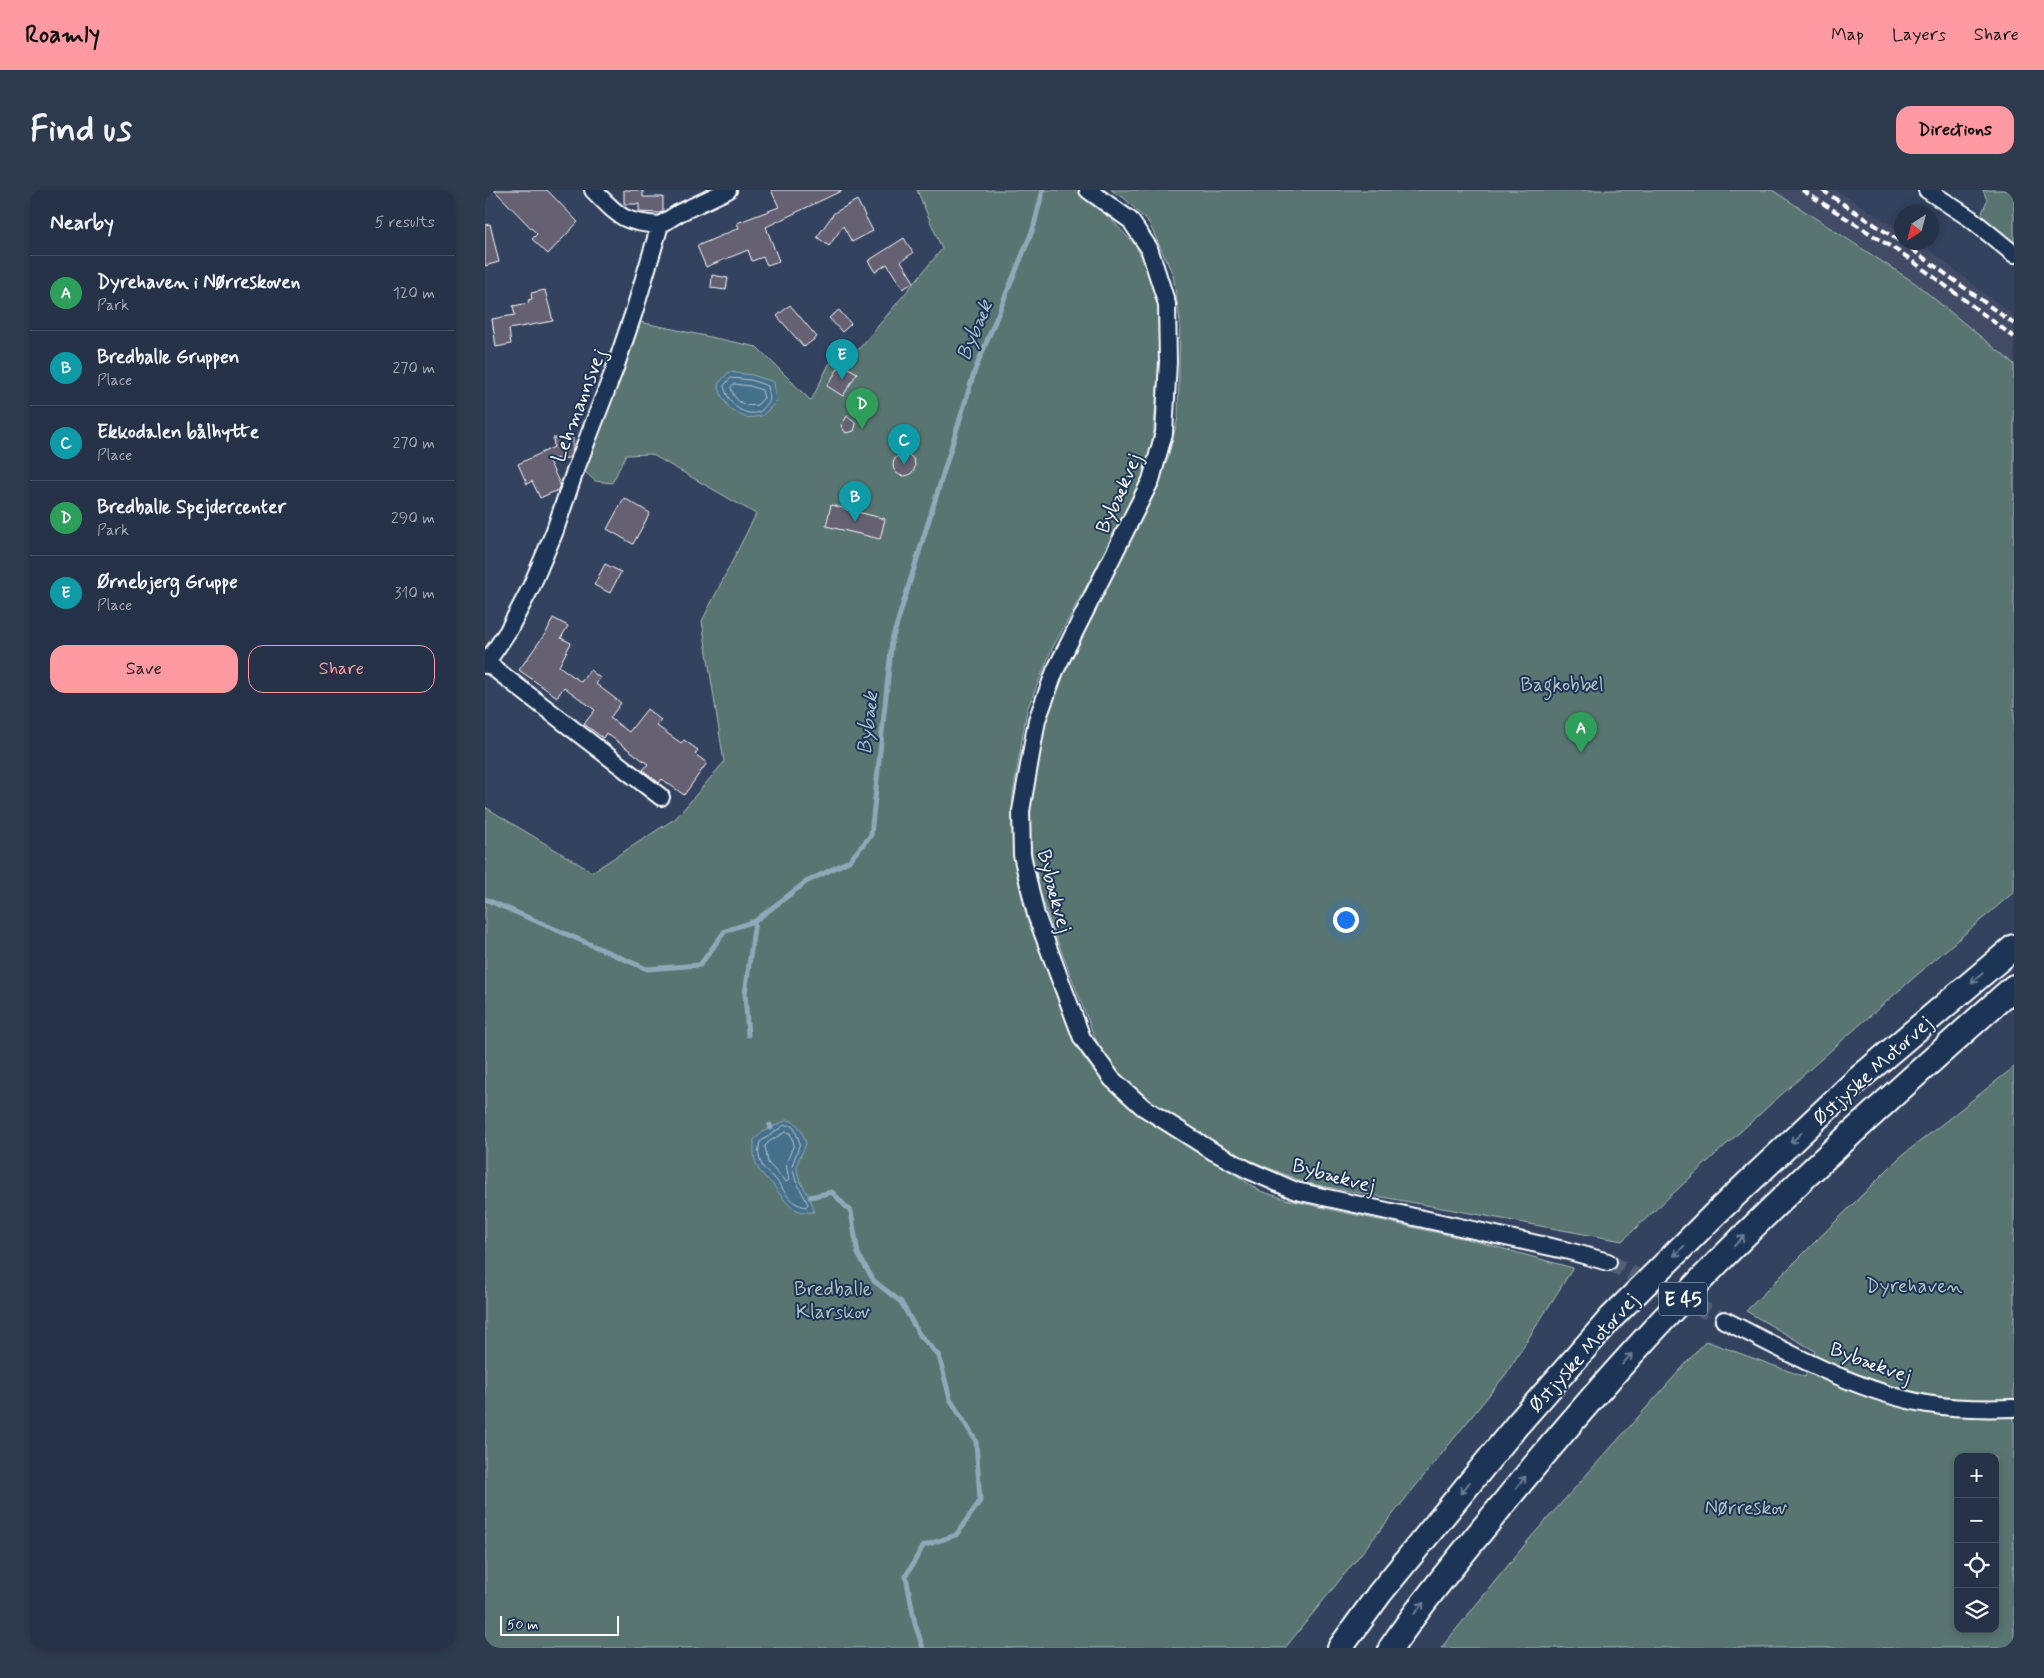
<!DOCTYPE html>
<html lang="en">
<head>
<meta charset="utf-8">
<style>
  :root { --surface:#263247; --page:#2e3a4e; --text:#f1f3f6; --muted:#a4aab4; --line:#424d60; --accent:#ff9aa2 }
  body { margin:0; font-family:Mynerve,sans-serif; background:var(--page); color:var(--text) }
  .controls { position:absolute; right:15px; bottom:15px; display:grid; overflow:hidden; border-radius:10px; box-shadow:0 2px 8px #0003 }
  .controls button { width:45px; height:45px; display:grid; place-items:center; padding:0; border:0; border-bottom:1px solid var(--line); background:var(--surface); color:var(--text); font:25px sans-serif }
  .compass { position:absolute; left:1409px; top:15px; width:45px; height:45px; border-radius:50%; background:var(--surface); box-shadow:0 2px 8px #0003; rotate:216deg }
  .scale { position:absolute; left:15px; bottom:12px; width:119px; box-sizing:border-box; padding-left:5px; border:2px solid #fff; border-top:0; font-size:14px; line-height:18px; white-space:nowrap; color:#fff; -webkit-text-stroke:4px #1d3557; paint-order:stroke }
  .you { position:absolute; left:860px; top:729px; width:18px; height:18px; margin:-12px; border:4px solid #fff; border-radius:50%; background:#1a73e8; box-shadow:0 0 0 8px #1a73e833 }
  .badge { display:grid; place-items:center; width:32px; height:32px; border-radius:50%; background:var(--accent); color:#fff; font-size:16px; font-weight:700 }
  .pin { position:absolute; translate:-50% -41px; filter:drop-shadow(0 1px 2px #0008) }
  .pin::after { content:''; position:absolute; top:26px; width:18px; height:15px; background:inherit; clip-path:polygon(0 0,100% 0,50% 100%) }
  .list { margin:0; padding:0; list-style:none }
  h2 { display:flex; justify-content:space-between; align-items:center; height:65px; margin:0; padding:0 20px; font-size:21px }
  h2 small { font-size:16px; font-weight:400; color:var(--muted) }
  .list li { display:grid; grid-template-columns:32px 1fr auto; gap:15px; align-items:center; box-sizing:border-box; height:75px; padding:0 20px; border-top:1px solid var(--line) }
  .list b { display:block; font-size:19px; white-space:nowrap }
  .list p { margin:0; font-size:16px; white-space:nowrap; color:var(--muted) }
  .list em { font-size:16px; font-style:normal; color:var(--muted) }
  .actions { display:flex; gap:10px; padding:15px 20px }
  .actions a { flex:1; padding:11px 0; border:1px solid var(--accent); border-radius:15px; text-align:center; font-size:18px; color:var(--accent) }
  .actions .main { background:var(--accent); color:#111 }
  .icon { flex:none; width:28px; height:28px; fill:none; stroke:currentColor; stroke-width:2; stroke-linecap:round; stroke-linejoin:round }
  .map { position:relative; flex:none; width:1529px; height:1458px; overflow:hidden; border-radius:15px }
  header { display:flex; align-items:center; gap:30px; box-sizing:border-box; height:70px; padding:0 25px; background:var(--accent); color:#111 }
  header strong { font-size:24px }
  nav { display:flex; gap:28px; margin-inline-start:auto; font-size:18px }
  .intro { display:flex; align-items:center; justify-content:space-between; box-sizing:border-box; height:120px; padding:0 30px }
  h1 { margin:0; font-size:35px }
  .button { padding:12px 22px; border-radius:15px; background:var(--accent); color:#111; font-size:18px; font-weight:700 }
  main { display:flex; gap:30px; padding:0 30px }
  aside { flex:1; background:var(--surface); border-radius:15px; box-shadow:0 2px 8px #0003 }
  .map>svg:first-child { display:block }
  .built { fill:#424b65 }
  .green { fill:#597471; stroke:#acbab8; fill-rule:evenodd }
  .water { fill:#45708c; stroke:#8fa9ba }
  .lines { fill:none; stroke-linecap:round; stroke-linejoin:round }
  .shore { stroke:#b5c6d1; stroke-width:1 }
  .stream { stroke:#8fa9ba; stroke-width:5 }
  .building { fill:#656072; stroke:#fff }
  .minor-tunnel { stroke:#525e77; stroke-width:16; stroke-dasharray:16 8; stroke-linecap:butt }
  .minor-casing { stroke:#fff; stroke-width:20 }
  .highway-casing { stroke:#fff; stroke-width:28 }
  .minor { stroke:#1d3557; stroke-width:16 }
  .highway { stroke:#1d3557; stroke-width:24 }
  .rail { stroke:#fff; stroke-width:4; stroke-dasharray:8 4; stroke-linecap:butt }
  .oneway { stroke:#6c7c92 }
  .labels { text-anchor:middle; stroke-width:4; stroke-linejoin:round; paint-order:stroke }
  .shield { fill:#1d3557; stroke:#bbc2cd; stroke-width:1 }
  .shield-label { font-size:19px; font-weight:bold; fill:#fff }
  .street-label { font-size:20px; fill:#fff; stroke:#1d3557 }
  .park-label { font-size:20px; fill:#b4c0bf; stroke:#1d3557 }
  .water-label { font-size:21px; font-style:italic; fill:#abbfcb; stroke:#1d3557 }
</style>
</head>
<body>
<header>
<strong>Roamly</strong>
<nav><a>Map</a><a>Layers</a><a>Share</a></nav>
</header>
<div class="intro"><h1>Find us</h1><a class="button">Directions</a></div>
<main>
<aside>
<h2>Nearby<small>5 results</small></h2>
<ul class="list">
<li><span class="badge" style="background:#2e9e5b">A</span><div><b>Dyrehaven i Nørreskoven</b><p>Park</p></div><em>120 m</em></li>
<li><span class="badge" style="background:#0f9aa8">B</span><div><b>Bredballe Gruppen</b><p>Place</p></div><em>270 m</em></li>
<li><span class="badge" style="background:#0f9aa8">C</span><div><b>Ekkodalen bålhytte</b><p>Place</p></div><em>270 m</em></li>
<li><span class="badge" style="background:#2e9e5b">D</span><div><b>Bredballe Spejdercenter</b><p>Park</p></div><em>290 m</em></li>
<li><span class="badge" style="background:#0f9aa8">E</span><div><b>Ørnebjerg Gruppe</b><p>Place</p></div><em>310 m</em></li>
</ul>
<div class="actions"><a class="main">Save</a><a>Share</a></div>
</aside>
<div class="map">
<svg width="1529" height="1458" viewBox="0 0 1529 1458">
  <rect width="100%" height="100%" fill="#33425f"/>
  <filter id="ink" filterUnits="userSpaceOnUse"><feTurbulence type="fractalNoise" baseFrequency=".02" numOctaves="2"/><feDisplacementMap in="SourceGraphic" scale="10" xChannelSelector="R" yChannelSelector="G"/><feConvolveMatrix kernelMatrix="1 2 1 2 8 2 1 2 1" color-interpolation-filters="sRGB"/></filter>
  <g filter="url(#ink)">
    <path class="built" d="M1287,0H1351L1416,41V52L1435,53L1529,126V174L1430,93Z"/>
    <path class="green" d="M432,0H591L626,29L651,56L665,83L674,118L675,162L668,249L662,276L641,324L567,459L542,520L528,604L527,638L530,665L592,853L598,867L630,905L775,1001L807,1011L990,1051L1088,1078L1021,1184L800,1458H0V617L107,682L191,628L239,572L217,431L271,324L166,264L141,265L127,293L110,291L98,280L113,246L155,132L272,157L326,211L344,174L374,159L457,59Z
      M626,0H1287L1430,93L1529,174V702C1395,815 1265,931 1137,1051L821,993L757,967L695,933L639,892L617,866L570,745L553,697L544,648L547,599L557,545L566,511L581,474L683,269L693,227L695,131L688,85L664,33L639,8Z
      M1498,0H1529V53L1496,26L1502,10Z
      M1529,877V1458H956L1046,1347L1221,1151L1320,1187L1330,1161L1261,1121L1414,968ZM1473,1267H1510V1439H1473Z"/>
    <path class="water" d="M244,182L267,185L289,192L291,212L277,226L261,228L245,219L236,205L233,194Z
      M302,930C314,931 317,942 321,953C319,961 313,968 312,976C311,992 327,1005 329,1022C306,1024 301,1012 289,996C284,989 276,985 273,978C268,970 269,959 269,950L279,941Z"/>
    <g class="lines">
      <path class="shore" d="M246,188L266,190L283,196L285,210C282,214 278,220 274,222C257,228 242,211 239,196Z
        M249,194L265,196L277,200L279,208L272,215C259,218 248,210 246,197Z
        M305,935L309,938L315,953L307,976L311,991L323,1014L321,1017C305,1014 301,1004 293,992C288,986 280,982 277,975C273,968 273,959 275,952L298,936Z
        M301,942L305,943L309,954L301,974L304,990L301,992L283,973L280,956L285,951Z"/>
      <path class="stream" d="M0,709L162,779L215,775L240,741L270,731L321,692L364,671L386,645L407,450L490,180L548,39L558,0
        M263,845L260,804L270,731
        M285,935L286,938
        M325,1007L347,1002L366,1022L373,1064L389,1091L416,1112L434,1144L454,1166L465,1209L491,1251L495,1311L471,1345L438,1356L421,1386L430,1434L438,1458"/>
    </g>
    <path class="building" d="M9,0H62L93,32L63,64L47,49L52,44Z
      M139,0H158V7H178V21L175,23L154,22V14H139Z
      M286,0H358L281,37L294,71L282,75L278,67L267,71L263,60L221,77L212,56L254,38L252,33L294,17Z
      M372,10L388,41L367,52L358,36L344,56L332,47L349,23Z
      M5,34L14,72L0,76V35Z
      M419,48L428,63L416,71L429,92L418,99L402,74L390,82L383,71Z
      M227,85L243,88L241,100L226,98Z
      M60,100L68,131L24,139L26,154L11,157L7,129L30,125L28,116L44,113L43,110L47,109L46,103Z
      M305,115L332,147L319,157L292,126Z
      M354,120L366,134L357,142L344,128Z
      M356,174L372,183L358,206L342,196Z
      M362,226L371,234L369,241L361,243L356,236Z
      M68,248H88V259L84,268L63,269L75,294L73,300L55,308L47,291L42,294L33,274L69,257Z
      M408 275a11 11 0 1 1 22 0a11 11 0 1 1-22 0Z
      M139,308L165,323L148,354L122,339Z
      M346,315L400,329L395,349L341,336Z
      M120,374L136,382L125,403L109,395Z
      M68,428L83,436L76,448L86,453L74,476L96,492L105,480L115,488L111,494L136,513L125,528L144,542L162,519L176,530L172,536L196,553L199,550L213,560L210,564L222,573L199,605L177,589L174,593L158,580L163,574L121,543L118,548L99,534L110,520L79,497L72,507L34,480L62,441Z"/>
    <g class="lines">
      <path class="minor-tunnel" d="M1123,1072L1239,1130"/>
      <defs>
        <path id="minor" d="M108,0C134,26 136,32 175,35
          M603,0L645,30L664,58L682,114L683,172L679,243L666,290L570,481L552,530L536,621L537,665L551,725L597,848L627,889L658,917L729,962L763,980L811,1001L1084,1061L1123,1072
          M1442,0L1486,29L1529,64
          M2,473L176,607
          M0,475L23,441L46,397L69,343L89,284L130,178L149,122L175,35L194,23L243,0
          M1239,1130C1303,1162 1370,1201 1442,1214C1471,1219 1500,1219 1529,1218"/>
        <path id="highway" d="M855,1458L895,1403L1032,1235L1126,1128L1232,1022L1372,890L1529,757
          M906,1458C935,1415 968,1375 1001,1335C1083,1233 1170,1134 1263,1042C1349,957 1439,877 1529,797"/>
      </defs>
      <use href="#minor" class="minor-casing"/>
      <use href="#highway" class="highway-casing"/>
      <use href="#minor" class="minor"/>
      <use href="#highway" class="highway"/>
      <path class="rail" d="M1317,0L1422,67L1529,147
        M1337,0L1416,52
        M1417,52L1529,134"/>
    </g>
    <defs><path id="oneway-shaft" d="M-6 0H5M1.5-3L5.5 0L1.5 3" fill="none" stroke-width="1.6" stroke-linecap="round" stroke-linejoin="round" transform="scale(1.25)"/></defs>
    <g class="oneway">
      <use href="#oneway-shaft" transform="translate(1492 788) rotate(140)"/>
      <use href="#oneway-shaft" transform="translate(1311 948) rotate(137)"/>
      <use href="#oneway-shaft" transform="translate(1254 1051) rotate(-46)"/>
      <use href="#oneway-shaft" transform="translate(1194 1061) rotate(135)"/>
      <use href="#oneway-shaft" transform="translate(1142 1169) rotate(-48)"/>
      <use href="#oneway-shaft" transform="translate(1036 1292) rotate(-51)"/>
      <use href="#oneway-shaft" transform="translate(980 1298) rotate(129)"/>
      <use href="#oneway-shaft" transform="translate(934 1418) rotate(-51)"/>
    </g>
  </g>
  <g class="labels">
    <rect class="shield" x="1174" y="1092.5" width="48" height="33" rx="4"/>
    <g class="shield-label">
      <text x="1198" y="1116">E 45</text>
    </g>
    <g class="street-label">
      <text transform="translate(93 215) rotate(-69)" y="7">Lehmannsvej</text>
      <text transform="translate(633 303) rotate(-66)" y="7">Bybækvej</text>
      <text transform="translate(570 701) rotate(75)" y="7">Bybækvej</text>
      <text transform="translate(1387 880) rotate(-42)" y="7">Østjyske Motorvej</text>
      <text transform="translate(849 985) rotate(15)" y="7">Bybækvej</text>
      <text transform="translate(1098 1162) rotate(-48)" y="7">Østjyske Motorvej</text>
      <text transform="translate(1386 1172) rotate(20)" y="7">Bybækvej</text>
    </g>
    <g class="park-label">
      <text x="1077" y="501">Bagkobbel</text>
      <text x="1429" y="1102">Dyrehaven</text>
      <text x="348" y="1105">Bredballe<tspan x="348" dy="23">Klarskov</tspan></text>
      <text x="1261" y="1324">Nørreskov</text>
    </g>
    <g class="water-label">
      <text transform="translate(489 140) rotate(-68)" y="7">Bybæk</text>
      <text transform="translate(382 533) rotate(-84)" y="7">Bybæk</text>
    </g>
  </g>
</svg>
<div class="controls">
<button>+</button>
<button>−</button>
<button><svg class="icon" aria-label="locate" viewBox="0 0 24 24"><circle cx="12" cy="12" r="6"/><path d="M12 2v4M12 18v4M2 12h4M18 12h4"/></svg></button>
<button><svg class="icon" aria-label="layers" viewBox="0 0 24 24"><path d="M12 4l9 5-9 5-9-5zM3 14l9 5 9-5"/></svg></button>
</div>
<svg class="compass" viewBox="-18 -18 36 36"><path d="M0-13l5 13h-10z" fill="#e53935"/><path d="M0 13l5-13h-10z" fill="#a4aab4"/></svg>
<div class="scale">50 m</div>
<div class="you"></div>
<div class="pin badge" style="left:1096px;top:563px;background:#2e9e5b">A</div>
<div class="pin badge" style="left:370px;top:332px;background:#0f9aa8">B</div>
<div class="pin badge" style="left:419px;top:275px;background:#0f9aa8">C</div>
<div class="pin badge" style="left:377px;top:239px;background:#2e9e5b">D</div>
<div class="pin badge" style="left:357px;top:190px;background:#0f9aa8">E</div>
</div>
</main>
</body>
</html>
